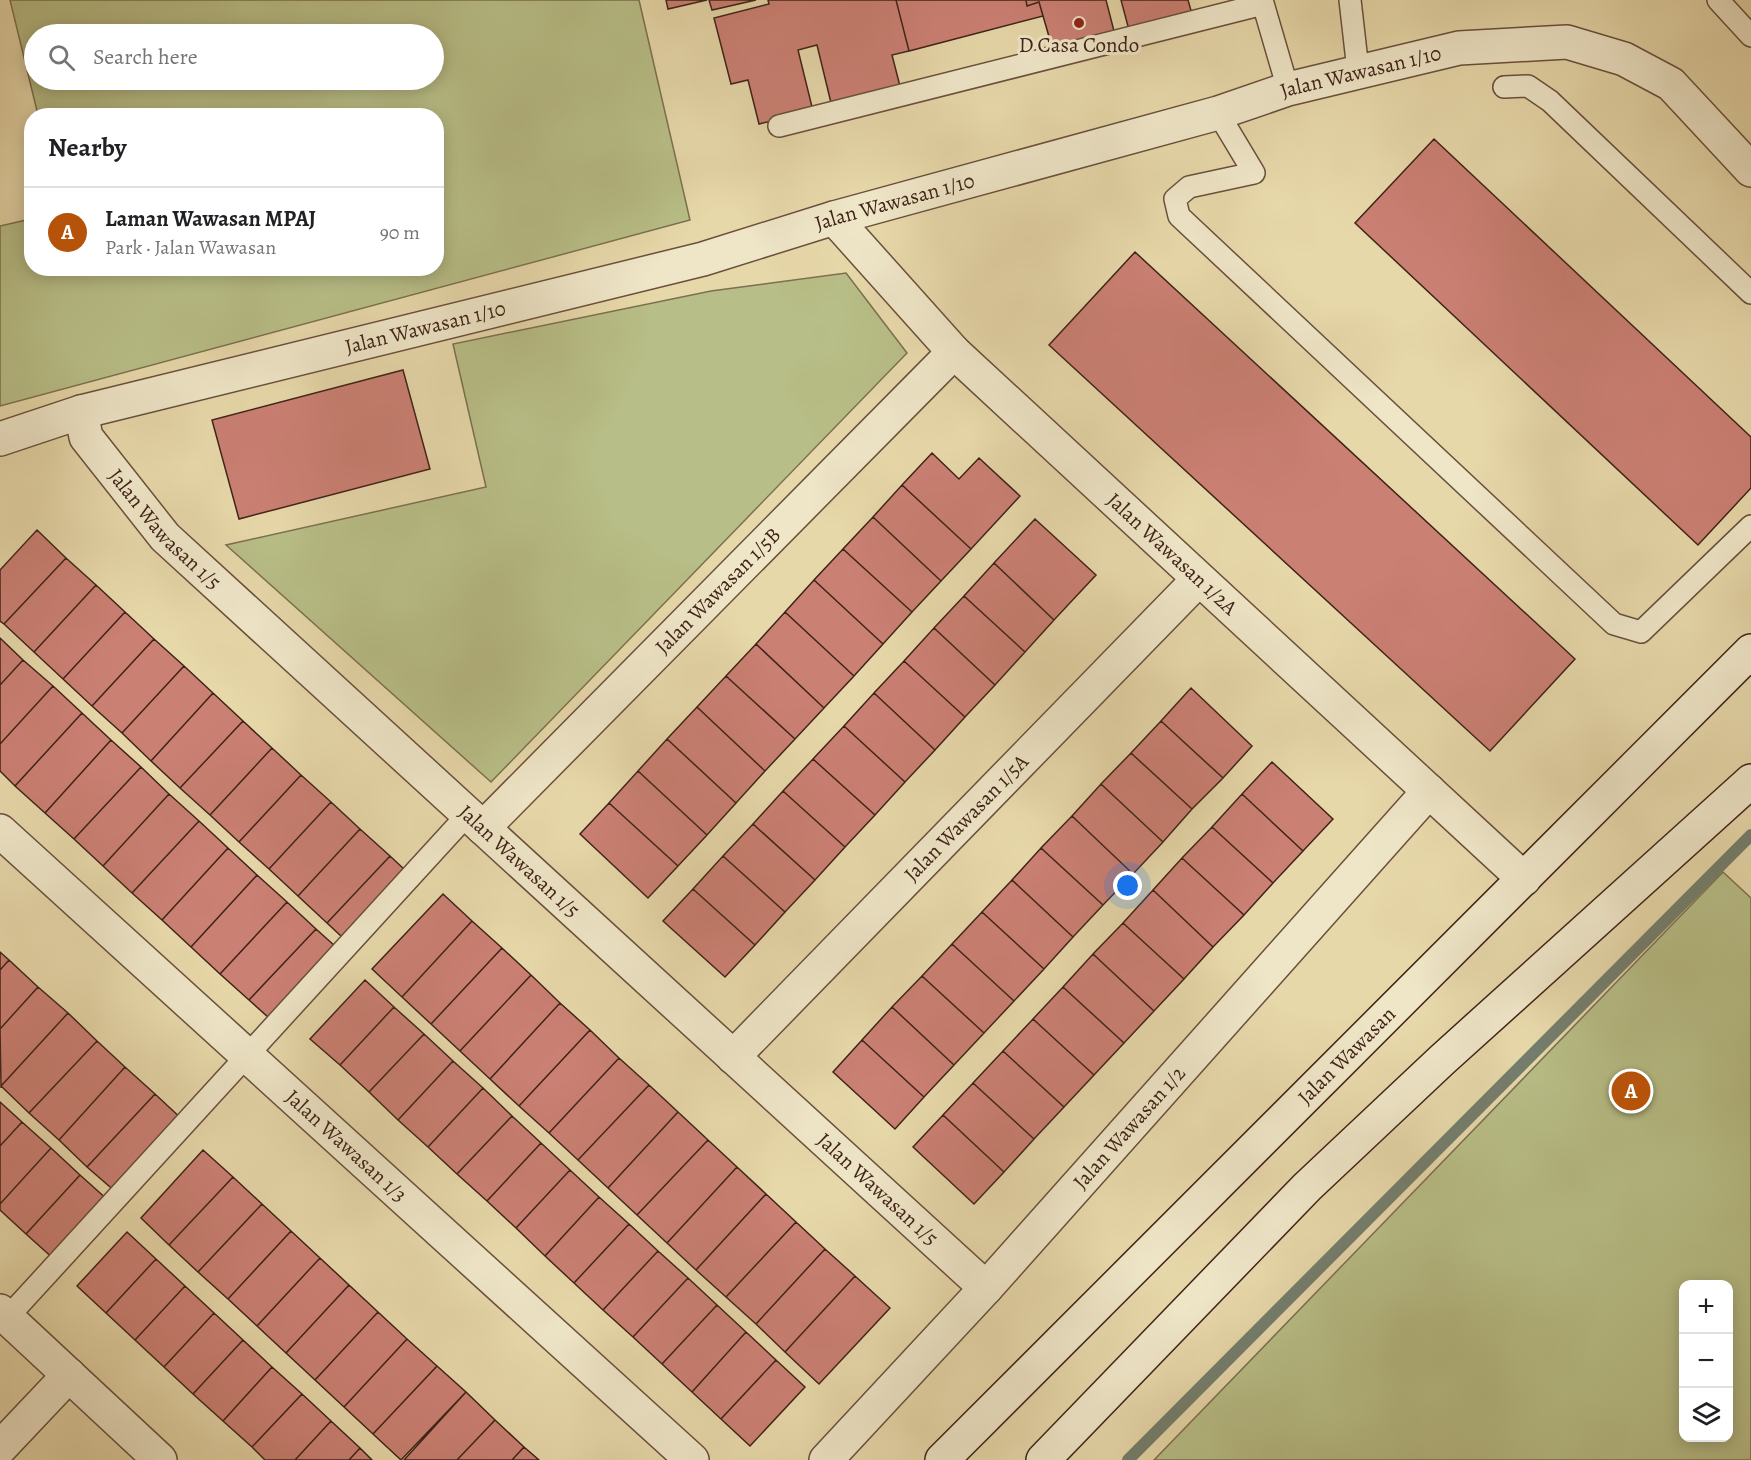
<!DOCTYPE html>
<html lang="en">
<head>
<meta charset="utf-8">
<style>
  :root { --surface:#fff; --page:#f6f6f6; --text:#202124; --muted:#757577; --line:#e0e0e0; --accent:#b45309 }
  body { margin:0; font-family:Alegreya,serif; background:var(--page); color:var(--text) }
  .controls { position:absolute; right:18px; bottom:18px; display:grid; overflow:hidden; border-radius:12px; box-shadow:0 3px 15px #0003 }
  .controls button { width:54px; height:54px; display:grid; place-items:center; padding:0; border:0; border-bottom:2px solid var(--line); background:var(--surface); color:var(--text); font:30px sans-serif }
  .you { position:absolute; left:1128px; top:886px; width:21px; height:21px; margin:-15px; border:4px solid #fff; border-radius:50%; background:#1a73e8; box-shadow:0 0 0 9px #1a73e833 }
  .badge { display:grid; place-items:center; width:39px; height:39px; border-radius:50%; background:var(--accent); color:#fff; font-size:20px; font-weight:700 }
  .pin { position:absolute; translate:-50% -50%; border:3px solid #fff; box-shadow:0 2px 6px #0006 }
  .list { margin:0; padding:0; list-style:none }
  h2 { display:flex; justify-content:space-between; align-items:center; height:78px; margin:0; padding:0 24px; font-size:26px }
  h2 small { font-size:20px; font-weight:400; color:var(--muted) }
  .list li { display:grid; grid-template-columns:39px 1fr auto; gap:18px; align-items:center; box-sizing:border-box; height:90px; padding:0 24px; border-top:2px solid var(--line) }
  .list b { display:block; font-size:22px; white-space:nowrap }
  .list p { margin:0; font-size:20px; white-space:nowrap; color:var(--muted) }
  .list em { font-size:20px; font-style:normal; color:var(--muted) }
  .icon { flex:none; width:33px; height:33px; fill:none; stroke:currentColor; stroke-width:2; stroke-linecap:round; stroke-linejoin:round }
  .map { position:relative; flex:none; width:1751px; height:1460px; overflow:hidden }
  .search { position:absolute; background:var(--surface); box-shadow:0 3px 15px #0003; left:24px; top:24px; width:420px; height:66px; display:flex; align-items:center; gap:15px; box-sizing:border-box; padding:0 21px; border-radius:33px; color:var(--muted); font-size:22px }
  .panel { position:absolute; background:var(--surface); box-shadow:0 3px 15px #0003; left:24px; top:108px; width:420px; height:168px; border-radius:24px }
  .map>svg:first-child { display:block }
  .green { fill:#b8be87; stroke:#7c7050; stroke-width:1.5; fill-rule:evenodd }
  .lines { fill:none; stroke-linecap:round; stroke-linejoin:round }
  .stream { stroke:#747e6d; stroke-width:12 }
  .building { fill:#cb8074; stroke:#3f2318; stroke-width:1.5 }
  .lane-casing { stroke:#69503c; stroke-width:24 }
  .street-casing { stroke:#69503c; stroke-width:36 }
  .secondary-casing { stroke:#3f2318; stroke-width:36 }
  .lane { stroke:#efe6c8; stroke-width:21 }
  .street { stroke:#efe6c8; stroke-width:33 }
  .secondary { stroke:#efe6c8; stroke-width:33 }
  .poi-dot { fill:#8f2418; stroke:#efe6c8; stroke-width:2 }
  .labels { text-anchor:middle; stroke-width:6; stroke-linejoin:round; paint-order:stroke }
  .poi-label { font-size:21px; fill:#3f2318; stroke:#efe6c8 }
  .street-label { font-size:21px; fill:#3f2318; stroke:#efe6c8 }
</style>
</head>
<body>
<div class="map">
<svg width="1751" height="1460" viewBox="0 0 1751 1460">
  <rect width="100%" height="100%" fill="#e7d8aa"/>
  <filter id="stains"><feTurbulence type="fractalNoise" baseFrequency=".00333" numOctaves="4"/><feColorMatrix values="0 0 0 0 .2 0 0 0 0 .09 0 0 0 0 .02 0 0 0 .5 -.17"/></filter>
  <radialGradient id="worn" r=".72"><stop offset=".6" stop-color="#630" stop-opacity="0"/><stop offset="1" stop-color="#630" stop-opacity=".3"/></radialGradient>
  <path class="green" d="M10,0H639L690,220L0,406V226L31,219L32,268H436V116L38,115ZM434,34V80H34V34Z
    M846,273L907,353L491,782L226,545L486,487L453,344L711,291Z
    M1723,872L1751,898V1460H1154ZM1684,1284H1728V1438H1684Z"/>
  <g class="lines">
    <path class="stream" d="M1128,1460L1751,835"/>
  </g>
  <path class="building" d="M666,0H707L668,9Z
    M709,0H756L712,10Z
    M768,0H896L909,51L892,55L902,94L833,111L817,45L798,50L813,111L759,124L748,80L731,84L714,18L769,4Z
    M896,0H1026L1027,6L1039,2L1043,16L909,51Z
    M1026,0H1106L1114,31L1052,47L1039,2L1027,6Z
    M1121,0H1188L1192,14L1129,30Z
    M1434,139L1751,437V488L1698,545L1355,223Z
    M1135,252L1575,659L1490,751L1049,345Z
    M403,370L430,469L239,519L212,420Z
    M932,453L959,479L979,458L1020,496L971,549L902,485Z
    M902,485L971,549L941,581L873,517Z
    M873,517L941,581L912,612L843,549Z
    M1035,519L1096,575L1054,620L994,563Z
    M37,530L66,558L4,624L0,621V570Z
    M843,549L912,612L883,644L814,580Z
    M66,558L96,585L34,652L4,624Z
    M994,563L1054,620L1025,652L964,596Z
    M814,580L883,644L854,676L785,612Z
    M96,585L125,612L63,679L34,652Z
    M964,596L1025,652L995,685L934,628Z
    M125,612L154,639L92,706L63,679Z
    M785,612L854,676L824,708L756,644Z
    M934,628L995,685L965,717L904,661Z
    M0,638L23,660L0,685Z
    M154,639L184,666L122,733L92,706Z
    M756,644L824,708L795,739L726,676Z
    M23,660L53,686L0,744V685Z
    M904,661L965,717L935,750L874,693Z
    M184,666L213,693L151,761L122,733Z
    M726,676L795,739L765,771L697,707Z
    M53,686L82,713L15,786L0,771V744Z
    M1191,688L1252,746L1223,778L1161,721Z
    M213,693L243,721L180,788L151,761Z
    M874,693L935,750L905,782L844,726Z
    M697,707L765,771L736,803L667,739Z
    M82,713L111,740L45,813L15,786Z
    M243,721L272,748L210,815L180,788Z
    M1161,721L1223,778L1192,809L1131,753Z
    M844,726L905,782L875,815L813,759Z
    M667,739L736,803L707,835L638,771Z
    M111,740L141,767L74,839L45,813Z
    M272,748L301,775L239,842L210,815Z
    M1131,753L1192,809L1163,842L1101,784Z
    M813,759L875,815L845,847L783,791Z
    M1272,762L1333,819L1303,851L1242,794Z
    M141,767L169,794L103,866L74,839Z
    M638,771L707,835L678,866L609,803Z
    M301,775L331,802L269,869L239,842Z
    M1101,784L1163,842L1133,874L1072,816Z
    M783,791L845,847L815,880L753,824Z
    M169,794L199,821L132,893L103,866Z
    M1242,794L1303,851L1273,883L1212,827Z
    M331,802L360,829L298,896L269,869Z
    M609,803L678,866L648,898L580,834Z
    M1072,816L1133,874L1103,905L1041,848Z
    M199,821L228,848L162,920L132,893Z
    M753,824L815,880L785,912L723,856Z
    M1212,827L1273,883L1244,915L1182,858Z
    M360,829L390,856L327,923L298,896Z
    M228,848L257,875L191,947L162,920Z
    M1041,848L1103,905L1073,937L1012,880Z
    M390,856L419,883L357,951L327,923Z
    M723,856L785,912L755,945L693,889Z
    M1182,858L1244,915L1213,947L1153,890Z
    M257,875L287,902L220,974L191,947Z
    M1012,880L1073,937L1044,969L982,912Z
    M693,889L755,945L725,977L663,921Z
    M1153,890L1213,947L1184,979L1123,923Z
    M443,894L472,921L402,997L372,969Z
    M287,902L316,929L249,1000L220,974Z
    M982,912L1044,969L1014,1001L952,944Z
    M472,921L502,948L431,1024L402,997Z
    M1123,923L1184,979L1154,1011L1093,954Z
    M316,929L345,955L279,1027L249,1000Z
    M952,944L1014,1001L984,1033L922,976Z
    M502,948L531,975L460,1051L431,1024Z
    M0,952L9,960L0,970Z
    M1093,954L1154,1011L1124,1043L1063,987Z
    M9,960L38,987L0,1029V970Z
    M531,975L560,1003L490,1079L460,1051Z
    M922,976L984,1033L954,1065L892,1007Z
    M365,980L394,1007L340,1065L310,1039Z
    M38,987L68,1013L1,1086L0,1029Z
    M1063,987L1124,1043L1094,1075L1033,1019Z
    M560,1003L590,1030L519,1106L490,1079Z
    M394,1007L424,1034L369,1092L340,1065Z
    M892,1007L954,1065L924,1097L862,1040Z
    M68,1013L97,1041L29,1113L1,1086Z
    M1033,1019L1094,1075L1064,1107L1003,1051Z
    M590,1030L619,1058L549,1133L519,1106Z
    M424,1034L453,1061L398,1120L369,1092Z
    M862,1040L924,1097L895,1129L833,1072Z
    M97,1041L125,1067L59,1140L29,1113Z
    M1003,1051L1064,1107L1034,1139L973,1083Z
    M619,1058L649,1085L578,1160L549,1133Z
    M453,1061L483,1088L428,1147L398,1120Z
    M125,1067L155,1094L87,1167L59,1140Z
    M973,1083L1034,1139L1004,1172L943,1115Z
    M649,1085L678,1112L608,1188L578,1160Z
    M483,1088L512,1116L457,1174L428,1147Z
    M155,1094L184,1121L117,1193L87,1167Z
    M0,1102L22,1122L0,1146Z
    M678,1112L708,1140L637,1215L608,1188Z
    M943,1115L1004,1172L974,1204L913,1147Z
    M512,1116L541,1143L487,1201L457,1174Z
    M22,1122L51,1148L0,1204V1146Z
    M708,1140L737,1167L667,1243L637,1215Z
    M541,1143L570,1170L516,1228L487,1201Z
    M51,1148L80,1175L26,1234L0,1210V1204Z
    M203,1150L233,1177L169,1245L141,1218Z
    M737,1167L766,1194L696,1270L667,1243Z
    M570,1170L599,1197L545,1256L516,1228Z
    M80,1175L109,1201L55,1260L26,1234Z
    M233,1177L262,1204L198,1272L169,1245Z
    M766,1194L796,1222L726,1297L696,1270Z
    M599,1197L629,1224L574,1283L545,1256Z
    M262,1204L291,1231L228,1299L198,1272Z
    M796,1222L825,1249L756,1324L726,1297Z
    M629,1224L658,1251L603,1310L574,1283Z
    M291,1231L320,1258L257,1326L228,1299Z
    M127,1232L156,1259L106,1313L77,1286Z
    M825,1249L855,1276L785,1352L756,1324Z
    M658,1251L688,1278L633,1337L603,1310Z
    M320,1258L349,1285L286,1353L257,1326Z
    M156,1259L185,1286L135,1340L106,1313Z
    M855,1276L890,1308L819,1384L785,1352Z
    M688,1278L717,1305L662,1364L633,1337Z
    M349,1285L378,1312L315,1380L286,1353Z
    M185,1286L214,1313L164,1367L135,1340Z
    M717,1305L746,1332L692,1392L662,1364Z
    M378,1312L407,1339L344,1407L315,1380Z
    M214,1313L243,1340L193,1394L164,1367Z
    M746,1332L776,1360L721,1419L692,1392Z
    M407,1339L437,1366L373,1434L344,1407Z
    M243,1340L272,1367L223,1421L193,1394Z
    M776,1360L805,1387L750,1446L721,1419Z
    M437,1366L466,1392L401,1460L373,1434Z
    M272,1367L302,1394L252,1447L223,1421Z
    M466,1392L495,1420L457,1460H404Z
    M302,1394L331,1421L295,1460H265L252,1447Z
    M495,1420L524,1447L512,1460H457Z
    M331,1421L360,1448L349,1460H295Z
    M524,1447L539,1460H512Z
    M360,1448L372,1460H349Z"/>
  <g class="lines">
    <defs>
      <path id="lane" d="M1262,0L1288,89
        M1350,0L1358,70
        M1718,0L1751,36
        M1504,87L1528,86L1550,101L1751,293
        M1218,113L1254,173L1189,187L1175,199L1179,216L1614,624L1641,632L1751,526
        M779,126L1263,4
        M7,1318L468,814"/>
      <g id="street">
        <path id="s1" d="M834,218L954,352L1524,879"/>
        <path id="s2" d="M81,412L86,437L165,537L986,1288"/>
        <path id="s3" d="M0,439L81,412L703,259L834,218L1218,113L1288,89L1459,48L1567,42L1624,59L1671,84L1751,170"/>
        <path id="s4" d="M483,828L954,352"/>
        <path id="s5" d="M0,831L692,1460"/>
        <path id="s6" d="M733,1057L1199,579"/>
        <path d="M0,1311L160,1460"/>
        <path d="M0,1448L69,1375"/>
        <path id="s7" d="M826,1460L986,1288L1429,791"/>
      </g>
      <g id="secondary">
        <path id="s8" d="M942,1460L1751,651"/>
        <path d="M1043,1460L1307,1187L1442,1060L1751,781"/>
      </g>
    </defs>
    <use href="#lane" class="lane-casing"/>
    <use href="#street" class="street-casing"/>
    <use href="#secondary" class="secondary-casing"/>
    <use href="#lane" class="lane"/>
    <use href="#street" class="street"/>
    <use href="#secondary" class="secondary"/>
  </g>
  <circle class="poi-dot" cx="1079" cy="23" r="6"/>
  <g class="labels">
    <g class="poi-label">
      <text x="1079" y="52">D Casa Condo</text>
    </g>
    <g class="street-label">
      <text dy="7" stroke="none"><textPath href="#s3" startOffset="1410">Jalan Wawasan 1/10</textPath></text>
      <text dy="7" stroke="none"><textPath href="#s3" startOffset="926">Jalan Wawasan 1/10</textPath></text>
      <text dy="7" stroke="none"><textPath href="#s3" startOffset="440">Jalan Wawasan 1/10</textPath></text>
      <text dy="7" stroke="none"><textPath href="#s2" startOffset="147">Jalan Wawasan 1/5</textPath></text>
      <text dy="7" stroke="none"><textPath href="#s1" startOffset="477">Jalan Wawasan 1/2A</textPath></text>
      <text dy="7" stroke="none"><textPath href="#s4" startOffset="334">Jalan Wawasan 1/5B</textPath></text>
      <text dy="7" stroke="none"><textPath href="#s6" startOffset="334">Jalan Wawasan 1/5A</textPath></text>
      <text dy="7" stroke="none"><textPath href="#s2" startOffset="633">Jalan Wawasan 1/5</textPath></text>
      <text dy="7" stroke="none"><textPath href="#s8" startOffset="572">Jalan Wawasan</textPath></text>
      <text dy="7" stroke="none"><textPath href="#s7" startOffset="450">Jalan Wawasan 1/2</textPath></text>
      <text dy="7" stroke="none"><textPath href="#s5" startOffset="468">Jalan Wawasan 1/3</textPath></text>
      <text dy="7" stroke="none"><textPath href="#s2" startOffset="1119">Jalan Wawasan 1/5</textPath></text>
    </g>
  </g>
  <rect width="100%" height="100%" filter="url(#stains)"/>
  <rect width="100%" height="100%" fill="url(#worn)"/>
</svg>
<div class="controls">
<button>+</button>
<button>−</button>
<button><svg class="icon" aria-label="layers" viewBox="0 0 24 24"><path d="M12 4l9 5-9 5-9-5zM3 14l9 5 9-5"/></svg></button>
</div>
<div class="you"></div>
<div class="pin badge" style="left:1631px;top:1091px">A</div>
<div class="search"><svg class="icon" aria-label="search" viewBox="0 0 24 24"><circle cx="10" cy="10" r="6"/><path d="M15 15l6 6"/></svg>Search here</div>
<section class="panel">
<h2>Nearby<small></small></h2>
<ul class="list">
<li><span class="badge">A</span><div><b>Laman Wawasan MPAJ</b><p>Park · Jalan Wawasan</p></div><em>90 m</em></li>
</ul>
</section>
</div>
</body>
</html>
